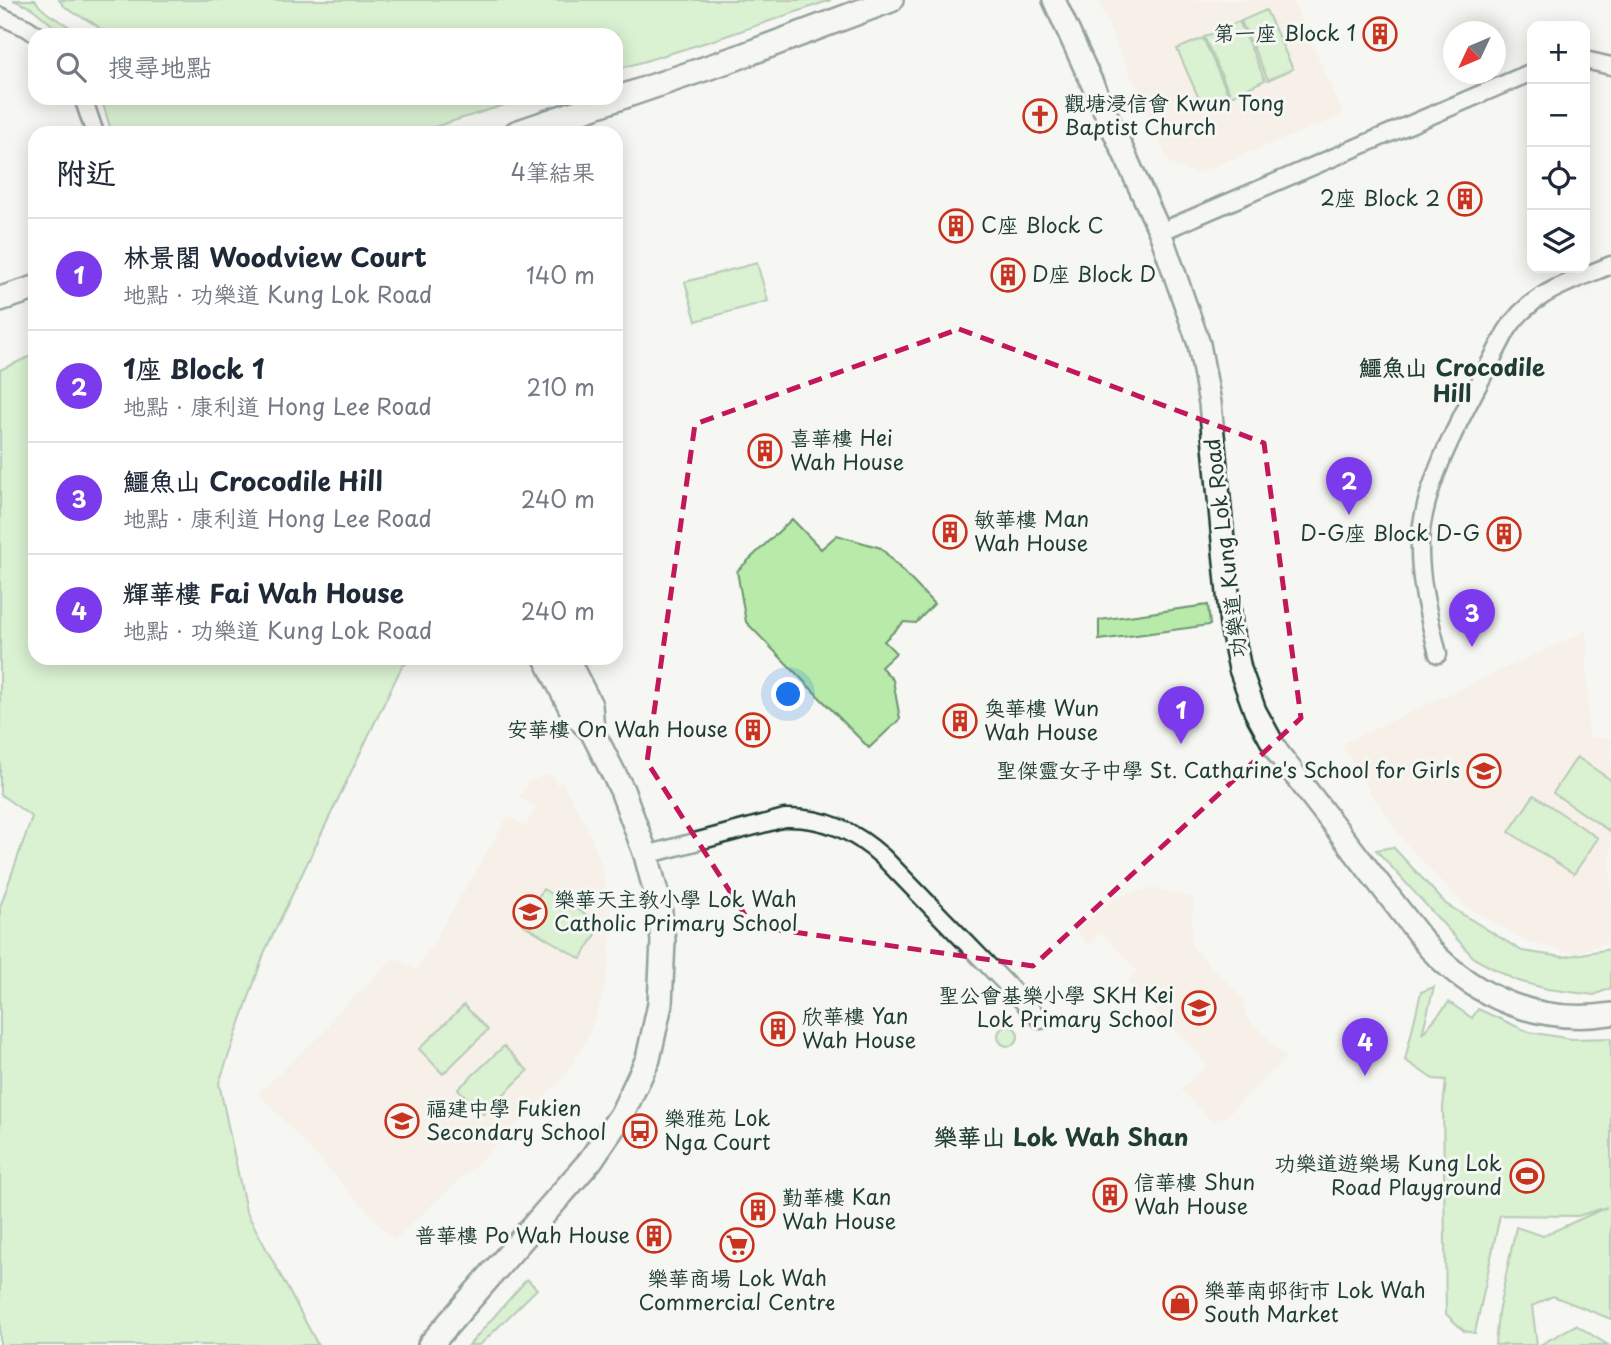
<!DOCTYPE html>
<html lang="zh-TW">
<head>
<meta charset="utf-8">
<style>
  :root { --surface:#fff; --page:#f2f2f3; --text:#1f2937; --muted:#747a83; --line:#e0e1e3; --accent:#7c3aed }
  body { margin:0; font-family:"Playpen Sans","LXGW WenKai TC",sans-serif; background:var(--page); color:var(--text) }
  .controls { position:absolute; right:21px; top:21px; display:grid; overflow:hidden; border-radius:14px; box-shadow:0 4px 18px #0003 }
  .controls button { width:63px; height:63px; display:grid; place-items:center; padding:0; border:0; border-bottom:2px solid var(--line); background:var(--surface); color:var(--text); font:35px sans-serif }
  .compass { position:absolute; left:1443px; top:21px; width:63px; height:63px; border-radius:50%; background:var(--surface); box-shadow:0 4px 18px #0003; rotate:226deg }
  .you { position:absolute; left:789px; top:695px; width:24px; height:24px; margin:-18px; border:5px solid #fff; border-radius:50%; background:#1a73e8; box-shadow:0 0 0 10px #1a73e833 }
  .badge { display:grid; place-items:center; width:46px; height:46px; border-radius:50%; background:var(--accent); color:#fff; font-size:23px; font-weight:700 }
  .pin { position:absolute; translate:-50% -58px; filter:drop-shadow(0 2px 4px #0008) }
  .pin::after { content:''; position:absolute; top:37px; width:24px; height:21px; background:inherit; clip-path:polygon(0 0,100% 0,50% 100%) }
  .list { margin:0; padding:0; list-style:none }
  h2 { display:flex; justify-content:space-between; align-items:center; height:91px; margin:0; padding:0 28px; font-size:30px }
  h2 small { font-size:23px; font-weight:400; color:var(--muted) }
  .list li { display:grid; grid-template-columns:46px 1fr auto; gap:21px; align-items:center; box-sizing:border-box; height:112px; padding:0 28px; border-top:2px solid var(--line) }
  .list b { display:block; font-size:26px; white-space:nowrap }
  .list p { margin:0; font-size:23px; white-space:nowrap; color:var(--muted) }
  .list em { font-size:23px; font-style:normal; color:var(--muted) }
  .icon { flex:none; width:38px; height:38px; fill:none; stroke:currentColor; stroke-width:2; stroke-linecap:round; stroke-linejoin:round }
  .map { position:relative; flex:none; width:1611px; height:1345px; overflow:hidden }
  .search { position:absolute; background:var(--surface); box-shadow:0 4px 18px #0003; left:28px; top:28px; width:595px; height:77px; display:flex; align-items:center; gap:18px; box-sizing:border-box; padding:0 24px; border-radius:21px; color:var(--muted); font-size:26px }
  .panel { position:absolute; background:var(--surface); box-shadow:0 4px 18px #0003; left:28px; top:126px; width:595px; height:539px; border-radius:21px }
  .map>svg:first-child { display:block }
  .built { fill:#f8e9de }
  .green { fill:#b8eaaa; stroke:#6c946f; stroke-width:2 }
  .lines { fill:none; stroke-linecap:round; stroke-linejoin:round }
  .minor-casing { stroke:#1f3d34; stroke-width:21 }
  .tertiary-casing { stroke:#1f3d34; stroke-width:26 }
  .secondary-casing { stroke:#1f3d34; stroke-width:28 }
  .minor { stroke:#f6f6f2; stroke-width:16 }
  .tertiary { stroke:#f6f6f2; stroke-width:21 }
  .secondary { stroke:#f6f6f2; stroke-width:23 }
  .marked { fill:none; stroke:#c2185b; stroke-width:5; stroke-dasharray:14 9; stroke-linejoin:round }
  .labels { text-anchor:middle; stroke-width:6; stroke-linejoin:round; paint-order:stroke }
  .poi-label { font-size:21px; fill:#1f3d34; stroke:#f6f6f2; text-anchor:start }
  .street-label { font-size:21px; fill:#1f3d34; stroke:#f6f6f2 }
  .neighbourhood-label { font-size:23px; font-weight:bold; fill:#1f3d34; stroke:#f6f6f2 }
  .quarter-label { font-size:24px; font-weight:bold; fill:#1f3d34; stroke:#f6f6f2 }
</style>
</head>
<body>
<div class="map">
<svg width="1611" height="1345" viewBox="0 0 1611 1345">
  <rect width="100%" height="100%" fill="#f6f6f2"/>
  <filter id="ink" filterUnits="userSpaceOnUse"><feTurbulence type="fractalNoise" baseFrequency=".0143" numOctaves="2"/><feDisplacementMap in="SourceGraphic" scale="14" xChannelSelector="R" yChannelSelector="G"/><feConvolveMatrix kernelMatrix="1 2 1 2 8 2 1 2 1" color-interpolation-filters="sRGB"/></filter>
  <g filter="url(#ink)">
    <path class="built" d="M1097,0H1293L1344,115L1195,174L1169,163Z
      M1586,631L1589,737L1611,739V941L1574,954L1527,942L1464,905L1411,850L1373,797L1341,744Z
      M550,773L557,785L562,782L587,827L600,860L608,894L611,929L609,964L602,999L590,1032L574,1062L560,1081L492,1150L394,1240L258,1093L330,1026L328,1022L395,957L417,970L508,816L525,826L536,808L519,797L528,782Z
      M1157,889L1193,898L1191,945L1244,1000L1246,1016L1287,1058L1221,1121L1219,1118L1213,1123L1181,1090L1207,1064L1127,982L1138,971L1101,933L1089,945L1075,931L1113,899L1134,891Z"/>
    <path class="green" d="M13,0H35C46,18 65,20 79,35H64L32,8Z
      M59,0H831L717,39L616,70V35H105C94,17 70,17 59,0Z
      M1266,10L1293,69L1268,80L1241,21Z
      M1239,21L1265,80L1231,96L1204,37Z
      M1203,38L1229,96L1203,108L1177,49Z
      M101,98H527L415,133H112Z
      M757,263L768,301L696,321L685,282Z
      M35,354V658H416L402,666L265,951L219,1083L246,1211L318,1345H0V907L32,817L0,794V370Z
      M792,519L821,549L837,535L881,548L934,604L916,623L904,622L884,641L896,653L881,667L893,680L900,719L869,748L746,622L737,571Z
      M1208,605L1210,625L1099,640V620Z
      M1577,757L1611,780V832L1553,793Z
      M1534,795L1598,838L1574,874L1509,832Z
      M1393,847L1446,904L1522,951L1563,957L1611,949V988L1594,995L1547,989L1515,980L1475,959L1376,850Z
      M543,889L602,924L581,959L522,924Z
      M1434,987L1422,1034L1449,1002L1472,1018L1478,1009L1529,1032L1571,1039L1611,1038V1319L1553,1296L1532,1306L1537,1345H1495L1498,1313L1516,1227L1543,1236L1607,1207L1578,1216L1500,1215L1475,1333L1464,1331L1446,1314L1443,1107L1446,1080L1433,1079L1405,1060L1421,992Z
      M464,1005L488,1030L443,1074L419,1049Z
      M998 1036a10 10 0 1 1 20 0a10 10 0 1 1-20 0Z
      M504,1046L528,1071L483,1114L458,1089Z
      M527,1279L537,1289L480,1345H469Z
      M1576,1325L1608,1345H1540Z"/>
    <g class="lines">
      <defs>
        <path id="minor" d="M0,16L27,28L37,35
          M1585,60L1611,66
          M83,98L95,133
          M1160,232L1532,72
          M1438,654C1429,617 1419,581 1420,543C1423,475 1475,394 1506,332C1529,293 1571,282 1611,265
          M646,855L785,818C825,817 854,831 883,857L1041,1020"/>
        <path id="tertiary" d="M1054,0L1160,232L1199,344L1210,403L1231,625L1240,669L1255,711L1278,753L1429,948C1477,999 1541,1025 1611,1014"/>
        <path id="secondary" d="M516,133L736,58L891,0
          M0,299L35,288
          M566,658L590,705L592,731
          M430,1345L590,1161L622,1114L648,1059L660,1004L663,941L659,904L646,855L622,790L592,731L574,714L546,658"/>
      </defs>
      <use href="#minor" class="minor-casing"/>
      <use href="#tertiary" class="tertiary-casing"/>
      <use href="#secondary" class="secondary-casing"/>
      <use href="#minor" class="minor"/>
      <use href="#tertiary" class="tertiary"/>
      <use href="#secondary" class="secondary"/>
    </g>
  </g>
  <path d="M0 0H1611V1345H0ZM959,329L1264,443L1301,718L1033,966L752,926L647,762L695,424Z" fill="#f6f6f2" fill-opacity=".55" fill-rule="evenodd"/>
  <path class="marked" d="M959,329L1264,443L1301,718L1033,966L752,926L647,762L695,424Z"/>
  <defs>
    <symbol id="building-ring" viewBox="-11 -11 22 22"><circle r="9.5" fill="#f6f6f2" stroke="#c8321e" stroke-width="1.5"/><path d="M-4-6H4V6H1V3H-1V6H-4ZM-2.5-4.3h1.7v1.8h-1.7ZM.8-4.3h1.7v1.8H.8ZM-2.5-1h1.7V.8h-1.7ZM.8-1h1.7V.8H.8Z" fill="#c8321e"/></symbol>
    <symbol id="church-ring" viewBox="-11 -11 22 22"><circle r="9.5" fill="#f6f6f2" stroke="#c8321e" stroke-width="1.5"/><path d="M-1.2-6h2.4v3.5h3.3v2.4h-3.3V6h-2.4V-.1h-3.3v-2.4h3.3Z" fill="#c8321e"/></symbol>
    <symbol id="school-ring" viewBox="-11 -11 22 22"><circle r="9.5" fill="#f6f6f2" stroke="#c8321e" stroke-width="1.5"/><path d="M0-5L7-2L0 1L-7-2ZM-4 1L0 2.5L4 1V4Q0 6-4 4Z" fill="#c8321e"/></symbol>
    <symbol id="bus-ring" viewBox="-11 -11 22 22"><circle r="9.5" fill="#f6f6f2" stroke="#c8321e" stroke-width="1.5"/><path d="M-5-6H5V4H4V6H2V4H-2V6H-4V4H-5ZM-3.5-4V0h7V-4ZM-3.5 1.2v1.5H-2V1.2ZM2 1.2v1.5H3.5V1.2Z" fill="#c8321e"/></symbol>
    <symbol id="stadium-ring" viewBox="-11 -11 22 22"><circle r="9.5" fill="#f6f6f2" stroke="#c8321e" stroke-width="1.5"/><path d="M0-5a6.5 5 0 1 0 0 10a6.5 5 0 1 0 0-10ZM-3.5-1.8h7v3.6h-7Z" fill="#c8321e"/></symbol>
    <symbol id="supermarket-ring" viewBox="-11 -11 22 22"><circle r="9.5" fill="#f6f6f2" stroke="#c8321e" stroke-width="1.5"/><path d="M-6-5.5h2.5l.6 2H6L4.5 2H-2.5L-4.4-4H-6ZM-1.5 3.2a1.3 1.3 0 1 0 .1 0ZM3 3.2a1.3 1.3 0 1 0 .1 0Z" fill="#c8321e"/></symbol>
    <symbol id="shop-ring" viewBox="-11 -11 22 22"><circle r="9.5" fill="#f6f6f2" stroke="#c8321e" stroke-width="1.5"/><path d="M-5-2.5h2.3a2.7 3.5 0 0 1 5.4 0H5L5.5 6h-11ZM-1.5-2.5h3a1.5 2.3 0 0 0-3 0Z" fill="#c8321e"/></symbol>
  </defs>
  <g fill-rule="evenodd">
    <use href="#building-ring" x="1361" y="15" width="38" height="38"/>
    <use href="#church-ring" x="1021" y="97" width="38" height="38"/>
    <use href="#building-ring" x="1446" y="180" width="38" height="38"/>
    <use href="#building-ring" x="937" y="207" width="38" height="38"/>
    <use href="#building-ring" x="989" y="256" width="38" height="38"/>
    <use href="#building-ring" x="746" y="432" width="38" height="38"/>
    <use href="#building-ring" x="931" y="513" width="38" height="38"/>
    <use href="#building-ring" x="1485" y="515" width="38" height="38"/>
    <use href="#building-ring" x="941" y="702" width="38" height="38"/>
    <use href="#building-ring" x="734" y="711" width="38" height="38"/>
    <use href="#school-ring" x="1465" y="752" width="38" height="38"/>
    <use href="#school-ring" x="511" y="893" width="38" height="38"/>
    <use href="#school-ring" x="1180" y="989" width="38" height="38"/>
    <use href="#building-ring" x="759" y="1010" width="38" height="38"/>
    <use href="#school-ring" x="383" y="1102" width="38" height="38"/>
    <use href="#bus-ring" x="621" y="1112" width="38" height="38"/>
    <use href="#stadium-ring" x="1508" y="1157" width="38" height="38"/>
    <use href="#building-ring" x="1091" y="1176" width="38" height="38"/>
    <use href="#building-ring" x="739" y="1191" width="38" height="38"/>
    <use href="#building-ring" x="635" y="1217" width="38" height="38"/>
    <use href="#supermarket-ring" x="718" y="1226" width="38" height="38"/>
    <use href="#shop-ring" x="1161" y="1284" width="38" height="38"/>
  </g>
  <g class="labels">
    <g class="poi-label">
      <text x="1356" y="41" text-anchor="end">第一座 Block 1</text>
      <text x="1064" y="111">觀塘浸信會 Kwun Tong<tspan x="1064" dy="24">Baptist Church</tspan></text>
      <text x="1440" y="206" text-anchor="end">2座 Block 2</text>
      <text x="981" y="233">C座 Block C</text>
      <text x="1032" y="282">D座 Block D</text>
      <text x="790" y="446">喜華樓 Hei<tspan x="790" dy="24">Wah House</tspan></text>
      <text x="974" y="527">敏華樓 Man<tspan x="974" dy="24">Wah House</tspan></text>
      <text x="1480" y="541" text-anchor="end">D-G座 Block D-G</text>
      <text x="984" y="716">奐華樓 Wun<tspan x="984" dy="24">Wah House</tspan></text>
      <text x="728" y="737" text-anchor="end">安華樓 On Wah House</text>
      <text x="1460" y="778" text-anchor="end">聖傑靈女子中學 St. Catharine's School for Girls</text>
      <text x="554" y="907">樂華天主教小學 Lok Wah<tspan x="554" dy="24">Catholic Primary School</tspan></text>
      <text x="1174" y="1003" text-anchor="end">聖公會基樂小學 SKH Kei<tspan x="1174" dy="24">Lok Primary School</tspan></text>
      <text x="802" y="1024">欣華樓 Yan<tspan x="802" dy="24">Wah House</tspan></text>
      <text x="426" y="1116">福建中學 Fukien<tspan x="426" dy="24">Secondary School</tspan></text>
      <text x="664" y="1126">樂雅苑 Lok<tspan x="664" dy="24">Nga Court</tspan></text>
      <text x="1502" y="1171" text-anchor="end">功樂道遊樂場 Kung Lok<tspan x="1502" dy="24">Road Playground</tspan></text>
      <text x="1134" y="1190">信華樓 Shun<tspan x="1134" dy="24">Wah House</tspan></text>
      <text x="782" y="1205">勤華樓 Kan<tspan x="782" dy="24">Wah House</tspan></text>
      <text x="630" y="1243" text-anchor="end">普華樓 Po Wah House</text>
      <text x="737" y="1286" text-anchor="middle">樂華商場 Lok Wah<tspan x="737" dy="24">Commercial Centre</tspan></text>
      <text x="1204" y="1298">樂華南邨街市 Lok Wah<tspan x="1204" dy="24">South Market</tspan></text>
    </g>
    <g class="street-label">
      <text transform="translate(1226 548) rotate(-97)" y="7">功樂道 Kung Lok Road</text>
    </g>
    <g class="neighbourhood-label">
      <text x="1452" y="376">鱷魚山 Crocodile<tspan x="1452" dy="26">Hill</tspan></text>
    </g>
    <g class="quarter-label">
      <text x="1061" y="1146">樂華山 Lok Wah Shan</text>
    </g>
  </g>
</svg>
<div class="controls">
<button>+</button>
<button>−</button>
<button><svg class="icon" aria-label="locate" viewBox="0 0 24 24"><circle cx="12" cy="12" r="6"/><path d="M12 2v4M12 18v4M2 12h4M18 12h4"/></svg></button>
<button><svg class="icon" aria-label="layers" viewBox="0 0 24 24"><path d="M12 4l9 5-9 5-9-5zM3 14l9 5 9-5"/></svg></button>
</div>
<svg class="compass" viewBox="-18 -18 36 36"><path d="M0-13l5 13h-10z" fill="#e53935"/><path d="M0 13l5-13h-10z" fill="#747a83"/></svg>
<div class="you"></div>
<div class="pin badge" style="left:1181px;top:744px">1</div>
<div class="pin badge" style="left:1349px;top:515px">2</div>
<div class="pin badge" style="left:1472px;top:647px">3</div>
<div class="pin badge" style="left:1365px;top:1076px">4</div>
<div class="search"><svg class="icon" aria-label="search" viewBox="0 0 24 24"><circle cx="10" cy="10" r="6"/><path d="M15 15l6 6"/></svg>搜尋地點</div>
<section class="panel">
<h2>附近<small>4筆結果</small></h2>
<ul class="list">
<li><span class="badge">1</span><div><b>林景閣 Woodview Court</b><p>地點 · 功樂道 Kung Lok Road</p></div><em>140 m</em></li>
<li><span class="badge">2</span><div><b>1座 Block 1</b><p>地點 · 康利道 Hong Lee Road</p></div><em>210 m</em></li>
<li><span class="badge">3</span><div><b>鱷魚山 Crocodile Hill</b><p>地點 · 康利道 Hong Lee Road</p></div><em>240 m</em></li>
<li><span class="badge">4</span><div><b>輝華樓 Fai Wah House</b><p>地點 · 功樂道 Kung Lok Road</p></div><em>240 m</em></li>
</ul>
</section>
</div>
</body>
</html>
